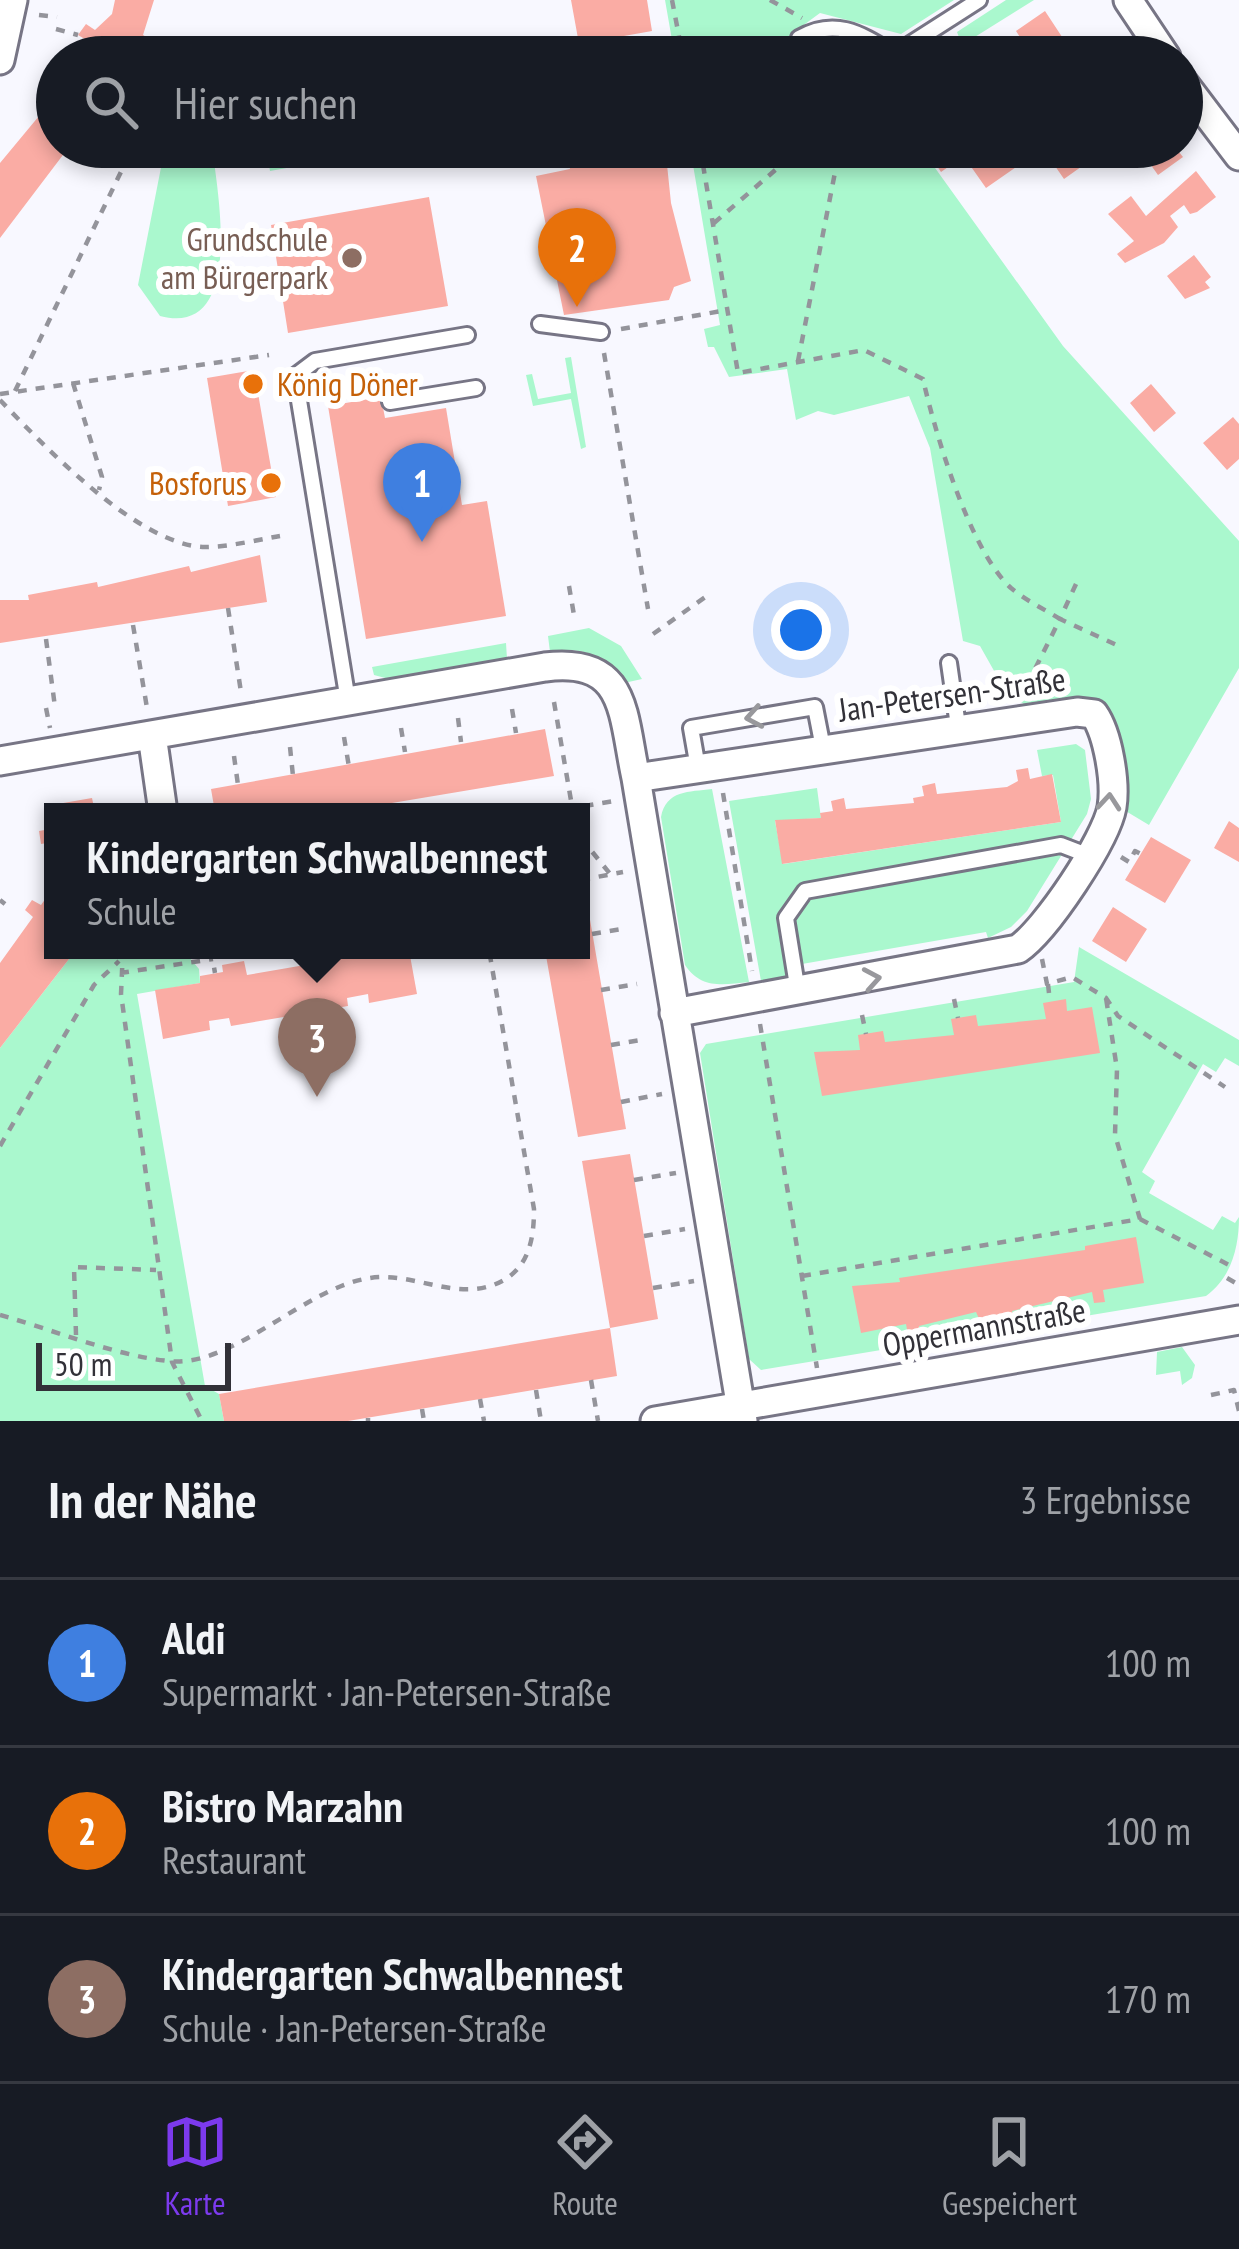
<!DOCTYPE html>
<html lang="de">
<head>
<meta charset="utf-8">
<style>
  :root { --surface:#171b24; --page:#242831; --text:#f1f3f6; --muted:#9ea1a6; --line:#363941; --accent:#7c3aed }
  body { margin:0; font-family:"PT Sans Narrow",sans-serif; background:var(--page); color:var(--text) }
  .scale { position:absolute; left:36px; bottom:30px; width:195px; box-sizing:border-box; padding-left:12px; border:6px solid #323138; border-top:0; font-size:33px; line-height:42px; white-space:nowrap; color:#323138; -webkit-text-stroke:9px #fff; paint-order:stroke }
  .you { position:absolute; left:801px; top:630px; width:42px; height:42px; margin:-30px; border:9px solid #fff; border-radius:50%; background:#1a73e8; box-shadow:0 0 0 18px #1a73e833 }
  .badge { display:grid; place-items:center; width:78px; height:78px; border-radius:50%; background:var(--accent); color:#fff; font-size:39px; font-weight:700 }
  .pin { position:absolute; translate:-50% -99px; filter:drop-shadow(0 3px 6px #0008) }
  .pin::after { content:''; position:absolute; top:63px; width:42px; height:36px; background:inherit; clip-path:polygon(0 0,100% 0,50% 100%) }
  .popup { position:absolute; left:44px; top:803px; width:546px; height:156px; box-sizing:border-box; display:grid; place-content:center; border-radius:0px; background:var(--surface); filter:drop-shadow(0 3px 9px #0005); font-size:39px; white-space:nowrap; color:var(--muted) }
  .popup b { font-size:45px; color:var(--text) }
  .popup::after { content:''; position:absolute; left:50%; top:100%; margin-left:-24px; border:24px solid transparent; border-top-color:var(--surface) }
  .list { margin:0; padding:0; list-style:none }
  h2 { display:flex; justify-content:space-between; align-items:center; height:156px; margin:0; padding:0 48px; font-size:51px }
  h2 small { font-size:39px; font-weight:400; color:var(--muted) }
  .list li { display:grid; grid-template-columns:78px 1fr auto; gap:36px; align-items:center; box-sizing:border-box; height:168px; padding:0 48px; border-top:3px solid var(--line) }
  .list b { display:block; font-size:45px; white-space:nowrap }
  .list p { margin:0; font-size:39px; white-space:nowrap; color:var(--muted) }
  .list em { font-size:39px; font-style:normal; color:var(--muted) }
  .icon { flex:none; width:66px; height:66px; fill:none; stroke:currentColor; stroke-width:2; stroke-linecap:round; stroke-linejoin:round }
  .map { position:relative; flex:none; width:1239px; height:1421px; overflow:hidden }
  .search { position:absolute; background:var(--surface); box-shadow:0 6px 18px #0003; left:36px; right:36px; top:36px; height:132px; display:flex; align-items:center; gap:30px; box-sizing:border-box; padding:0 42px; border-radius:66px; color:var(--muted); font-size:45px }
  .sheet { height:660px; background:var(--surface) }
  nav { display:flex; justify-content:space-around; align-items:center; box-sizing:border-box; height:168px; border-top:3px solid var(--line); background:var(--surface); font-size:33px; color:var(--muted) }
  nav a { display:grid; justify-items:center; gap:6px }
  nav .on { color:var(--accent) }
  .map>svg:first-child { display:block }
  .green { fill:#aaf8ce }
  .building { fill:#faaca4 }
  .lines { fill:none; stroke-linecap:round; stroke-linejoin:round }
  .service-casing { stroke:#777585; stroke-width:20 }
  .minor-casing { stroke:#777585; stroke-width:33 }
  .path { stroke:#94949b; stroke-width:4.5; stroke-dasharray:9 9; stroke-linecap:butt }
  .service { stroke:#fff; stroke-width:14 }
  .minor { stroke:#fff; stroke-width:27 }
  .oneway { stroke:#98989c }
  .education-dot { fill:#8d6e63; stroke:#fff; stroke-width:4.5 }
  .food-dot { fill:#e8710a; stroke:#fff; stroke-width:4.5 }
  .labels { text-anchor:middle; stroke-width:12; stroke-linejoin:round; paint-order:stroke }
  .education-label { font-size:33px; fill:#785e54; stroke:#fff; text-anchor:end }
  .food-label { font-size:33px; fill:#c56008; stroke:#fff; text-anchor:start }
  .street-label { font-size:33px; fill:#323138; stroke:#fff }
</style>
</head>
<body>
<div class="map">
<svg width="1239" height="1421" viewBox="0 0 1239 1421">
  <rect width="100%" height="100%" fill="#f8f8ff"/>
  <path class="green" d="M665,0H954L901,34L820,13L786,38L785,57H675Z
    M1006,0H1034L962,45L957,32Z
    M826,33L855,40L863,57H798L806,40Z
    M165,147H212C218,194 245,338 160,316L138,285Z
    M266,147H403L270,171Z
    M690,147H920L1063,346L1239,541V668L1149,825L1124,810L1076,699L1024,704L1006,692L980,646L963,641L930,448L909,396L834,415L818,411L796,420L787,369L729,377L714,347H708L704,329L720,325Z
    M571,357L586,447L581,449L571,399L533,406L526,375L532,374L538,399L571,393L565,358Z
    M589,628L621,646L642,679L624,683C604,655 584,646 550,652L548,636Z
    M506,643L507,659L389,679L374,675L372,667Z
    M1076,744L1085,750L1091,799L1087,814L1027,911L1011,927L988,938L986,932L802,964L804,981L769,986L761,981L729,801L817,788L821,818L775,821L783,864L1061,822L1053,775L1042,776L1037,750Z
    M712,789L749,982C722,985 701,989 685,965L661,817C666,790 689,792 712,789Z
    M1079,947L1239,1040V1066L1225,1058L1216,1072L1203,1064L1142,1172L1155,1181L1149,1193L1213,1230L1222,1216L1235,1223L1239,1217C1239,1246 1232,1277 1206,1296L761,1370L749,1359L700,1053L706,1044L1074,982Z
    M76,950H183L199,969L200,983L137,994L205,1386L219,1394L224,1421H0V1048Z
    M1182,1347L1195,1365L1192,1378L1182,1385L1180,1371L1156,1375L1157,1352Z"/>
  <path class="building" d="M115,0H154L143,35L148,38L134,57H76L88,41L78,35L86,24L95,30L112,14Z
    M571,0H647L652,31L579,44Z
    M1045,11L1068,46L1051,57H1033L1016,31Z
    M44,82L54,89L57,84V147H69L0,238V163L44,110L40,107L46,99L37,93Z
    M589,147H628L631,159L666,155L671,203L691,281L674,287L669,300L564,315L536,176L570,169L567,151Z
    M945,147H953L961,158L941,172L931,157Z
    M966,147H1015L1025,161L986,188L960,151Z
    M1081,147H1109L1064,179L1055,166Z
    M1138,147H1175L1183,157L1158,175Z
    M1196,171L1216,197L1197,212L1190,214L1184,205L1170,216L1178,227L1164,243L1125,263L1117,254L1134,241L1108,214L1131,196L1146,216Z
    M429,197L448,306L288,333L271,225Z
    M1194,255L1211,277L1205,282L1210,288L1185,299L1167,276Z
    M254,370L276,497L228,506L207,378Z
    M1151,384L1176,413L1154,432L1130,403Z
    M381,397L385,418L446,408L462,505L487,501L506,616L366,639L328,406Z
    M1233,417L1239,424V459L1227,470L1203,443Z
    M260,555L267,602L0,643V600H29L28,595L97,582L98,587L189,566L191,572Z
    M545,729L554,776L386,804L387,809L370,812H215L211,789Z
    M1028,768L1030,779L1052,774L1061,822L782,864L775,820L821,818L820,813L833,811L831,801L844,798L846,809L914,803L913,798L924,796L922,786L935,783L937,794L1007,787L1018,781L1016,770Z
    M92,798L95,812H53V842L41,844L39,831L50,829L46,806Z
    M1229,821L1239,828V862L1214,848Z
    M1151,837L1191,860L1165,903L1125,880Z
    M53,888V950H76L0,1048V963L33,917L25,910L32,900L41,905Z
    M1113,907L1147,929L1126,962L1092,941Z
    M588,908L626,1129L578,1137L545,950H581V909Z
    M345,950H361L362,955L409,950L417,994L369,1003L368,994L347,998L348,1006L231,1026L229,1018L209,1021L210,1030L163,1039L155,990L200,983V976L223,972L222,965L244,961L247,975L340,959L338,951Z
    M1066,999L1067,1011L1092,1007L1100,1053L822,1096L814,1052L860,1050L858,1035L883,1031L885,1042L954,1035L951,1019L976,1015L978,1026L1046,1019L1043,1003Z
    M630,1154L658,1319L610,1328L582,1161Z
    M1136,1237L1144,1283L1103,1290L1105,1302L1094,1303L1092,1292L1012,1311L1014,1318L981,1323L976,1312L919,1326L920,1333L908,1335L906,1324L861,1333L852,1286L900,1282L899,1278L1085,1250V1246Z
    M610,1328L617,1376L348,1421H224L219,1394Z"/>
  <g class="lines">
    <defs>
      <path id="service" d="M793,57L799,38C836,17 861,34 894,54
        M890,57L979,0
        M540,324L601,332
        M390,402L476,388
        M949,663L958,726
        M348,701L295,376L315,361L467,335
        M698,768L691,728L815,707L823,748
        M798,992L786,918L805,891L1061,845L1087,855"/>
      <path id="minor" d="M1128,0L1166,57
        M0,60L13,0
        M1182,81L1239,156
        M152,735L163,812
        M0,761L545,667C628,657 622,714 636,778L743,1421
        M636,778L1077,712L1094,714C1108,734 1116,782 1112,807C1106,840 1046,930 1018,949L674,1013
        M655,1421L1239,1320"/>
    </defs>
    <use href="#service" class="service-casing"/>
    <use href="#minor" class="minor-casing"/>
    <path class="path" d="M672,0L683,57
      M770,0L802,18
      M39,15L57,17
      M56,29L78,35
      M177,57L200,45H215
      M700,147L738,373L864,350L923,379C935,433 970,551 1011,588C1025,600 1044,609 1060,619L1023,693
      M714,223L802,147
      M621,329L727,310
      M604,353L648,609
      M798,361L840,147
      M73,383L102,477L99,490
      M15,391L133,147
      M0,394L269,355
      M0,400C44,446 139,546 205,547C229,547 256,540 280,536
      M1076,584L1060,619L1119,646
      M569,586L575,621
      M228,608L241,692
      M133,625L147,708
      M653,634L711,593
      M46,639L55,707
      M554,702L573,812
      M46,708L50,728
      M512,709L516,733
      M458,718L461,742
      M401,728L405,752
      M344,737L349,767
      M290,747L293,776
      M234,756L238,785
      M723,793L752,971
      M549,812L614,801
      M581,838L611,875
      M1121,857L1129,862L1135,851L1141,854
      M581,880L623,872
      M0,900L5,904
      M592,934L627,928
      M123,950L121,994L172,1362L202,1421
      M211,950L215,973
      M1042,959L1047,984L1072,977L1106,998L1118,1016L1225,1087
      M120,973L213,959
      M1048,984L1050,1002
      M601,990L637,984
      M954,999L958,1018
      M862,1015L866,1034
      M760,1024L817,1368
      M611,1045L646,1039
      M621,1102L662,1094
      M0,1146L94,985L119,961
      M634,1180L676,1173
      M1140,1219L1233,1267
      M644,1236L685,1229
      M802,1276L1140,1219L1115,1135L1117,1069L1106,998
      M1227,1278L1239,1285
      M653,1288L694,1281
      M0,1315C54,1330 113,1355 168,1361C232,1369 305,1287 370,1278C415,1271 460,1305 504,1280C530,1265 534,1236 534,1209L489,950
      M76,1335L74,1267L156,1270
      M591,1380L598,1421
      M536,1390L541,1421
      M1211,1395L1234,1390L1239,1411
      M480,1399L484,1421
      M422,1409L424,1421
      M368,1418V1421"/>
    <use href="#service" class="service"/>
    <use href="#minor" class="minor"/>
  </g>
  <defs><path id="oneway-chevron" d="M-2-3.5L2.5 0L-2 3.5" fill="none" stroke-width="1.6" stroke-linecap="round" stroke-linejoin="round" transform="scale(3)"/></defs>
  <g class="oneway">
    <use href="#oneway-chevron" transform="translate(754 717) rotate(170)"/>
    <use href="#oneway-chevron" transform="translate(1109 802) rotate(-85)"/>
    <use href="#oneway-chevron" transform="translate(872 979) rotate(-10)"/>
  </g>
  <circle class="education-dot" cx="352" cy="258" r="12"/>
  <g class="food-dot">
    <circle cx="253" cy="384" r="12"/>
    <circle cx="271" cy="483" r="12"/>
  </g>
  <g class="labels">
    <g class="education-label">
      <text x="328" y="251">Grundschule<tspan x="328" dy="38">am Bürgerpark</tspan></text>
    </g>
    <g class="food-label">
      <text x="277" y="396">König Döner</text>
      <text x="247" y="495" text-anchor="end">Bosforus</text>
    </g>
    <g class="street-label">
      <text transform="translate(952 694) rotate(-8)" y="12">Jan-Petersen-Straße</text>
      <text transform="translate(984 1327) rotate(-10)" y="12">Oppermannstraße</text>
    </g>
  </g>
</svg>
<div class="scale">50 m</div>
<div class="you"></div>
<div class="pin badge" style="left:422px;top:542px;background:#3f7fe0">1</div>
<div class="pin badge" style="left:577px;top:307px;background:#e8710a">2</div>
<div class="pin badge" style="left:317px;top:1097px;background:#8d6e63">3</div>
<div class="popup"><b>Kindergarten Schwalbennest</b>Schule</div>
<div class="search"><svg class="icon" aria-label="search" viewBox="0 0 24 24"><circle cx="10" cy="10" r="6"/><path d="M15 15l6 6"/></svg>Hier suchen</div>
</div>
<section class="sheet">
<h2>In der Nähe<small>3 Ergebnisse</small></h2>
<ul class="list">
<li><span class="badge" style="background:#3f7fe0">1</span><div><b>Aldi</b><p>Supermarkt · Jan-Petersen-Straße</p></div><em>100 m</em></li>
<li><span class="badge" style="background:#e8710a">2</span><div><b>Bistro Marzahn</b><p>Restaurant</p></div><em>100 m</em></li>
<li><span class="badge" style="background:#8d6e63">3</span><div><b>Kindergarten Schwalbennest</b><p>Schule · Jan-Petersen-Straße</p></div><em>170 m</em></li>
</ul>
</section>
<nav>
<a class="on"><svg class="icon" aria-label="map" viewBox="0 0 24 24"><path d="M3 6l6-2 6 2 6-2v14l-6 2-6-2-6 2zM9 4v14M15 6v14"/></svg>Karte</a>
<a><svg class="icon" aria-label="directions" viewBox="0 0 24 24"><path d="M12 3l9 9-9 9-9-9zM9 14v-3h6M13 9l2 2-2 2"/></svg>Route</a>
<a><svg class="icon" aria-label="saved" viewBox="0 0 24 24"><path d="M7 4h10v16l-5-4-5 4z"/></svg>Gespeichert</a>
</nav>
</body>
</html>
